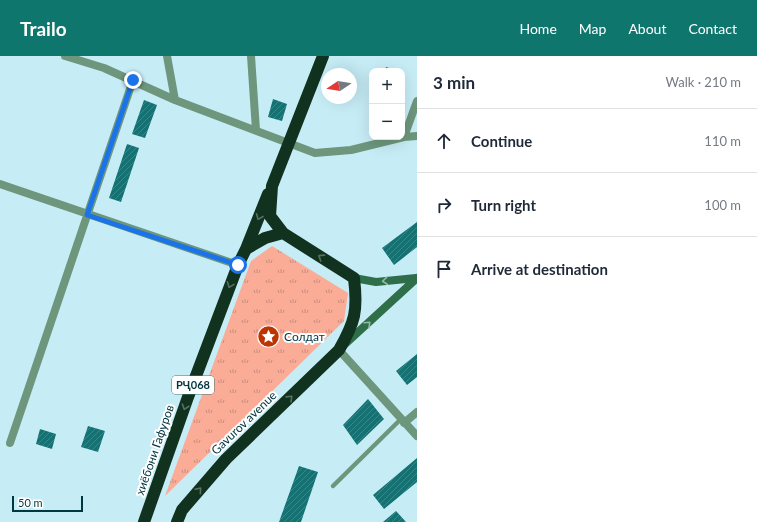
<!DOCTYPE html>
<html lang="en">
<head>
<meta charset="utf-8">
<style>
  :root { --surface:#fff; --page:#f2f2f3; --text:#1f2937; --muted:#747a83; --line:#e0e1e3; --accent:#0f766e }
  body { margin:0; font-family:Lato,sans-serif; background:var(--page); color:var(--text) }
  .controls { position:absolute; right:12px; top:12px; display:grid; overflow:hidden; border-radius:8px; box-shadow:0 4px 16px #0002 }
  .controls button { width:36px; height:36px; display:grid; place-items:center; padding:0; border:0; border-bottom:1px solid var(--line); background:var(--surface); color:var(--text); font:20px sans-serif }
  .compass { position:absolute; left:321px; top:12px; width:36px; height:36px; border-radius:50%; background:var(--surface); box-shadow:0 4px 16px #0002; rotate:258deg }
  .scale { position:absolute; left:12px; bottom:10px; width:71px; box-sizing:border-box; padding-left:4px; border:2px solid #023640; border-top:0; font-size:11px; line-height:14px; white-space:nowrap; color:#023640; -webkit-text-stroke:3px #fff; paint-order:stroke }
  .stop { position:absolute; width:12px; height:12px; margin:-9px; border:3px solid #1a73e8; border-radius:50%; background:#fff }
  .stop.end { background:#1a73e8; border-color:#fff; box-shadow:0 1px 4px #0008 }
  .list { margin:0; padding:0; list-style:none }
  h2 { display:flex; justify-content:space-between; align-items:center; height:52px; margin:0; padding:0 16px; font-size:17px }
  h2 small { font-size:13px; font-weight:400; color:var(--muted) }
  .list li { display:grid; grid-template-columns:26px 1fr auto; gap:12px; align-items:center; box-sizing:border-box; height:64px; padding:0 16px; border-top:1px solid var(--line) }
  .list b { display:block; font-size:15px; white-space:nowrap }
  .list em { font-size:13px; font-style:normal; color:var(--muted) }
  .icon { flex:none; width:22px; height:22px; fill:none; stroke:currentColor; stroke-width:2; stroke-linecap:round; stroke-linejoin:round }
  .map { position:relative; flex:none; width:417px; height:466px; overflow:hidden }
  header { display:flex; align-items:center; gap:24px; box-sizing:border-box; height:56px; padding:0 20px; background:var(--accent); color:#fff }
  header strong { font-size:19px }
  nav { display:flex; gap:22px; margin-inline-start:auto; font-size:14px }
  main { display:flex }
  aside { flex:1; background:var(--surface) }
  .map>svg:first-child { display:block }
  .park { fill:url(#park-tufts) }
  .building { fill:url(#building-hatch) }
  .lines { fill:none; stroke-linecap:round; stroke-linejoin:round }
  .lane { stroke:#6d967c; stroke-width:4.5 }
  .street { stroke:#6d967c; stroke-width:8 }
  .secondary { stroke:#2e6f4a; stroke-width:8 }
  .highway { stroke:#10321f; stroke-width:12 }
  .oneway { stroke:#587062 }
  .oneway2 { stroke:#96b7a4 }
  .route { stroke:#1a73e8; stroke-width:5 }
  .labels { text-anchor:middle; stroke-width:4; stroke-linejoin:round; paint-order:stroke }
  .shield { fill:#fff; stroke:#4e7279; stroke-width:1 }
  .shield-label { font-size:11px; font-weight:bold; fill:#023640 }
  .poi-label { font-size:12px; fill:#023640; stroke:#fff; text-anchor:start }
  .street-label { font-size:12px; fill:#023640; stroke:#fff }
</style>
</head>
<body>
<header>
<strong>Trailo</strong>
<nav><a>Home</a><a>Map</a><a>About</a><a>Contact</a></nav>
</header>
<main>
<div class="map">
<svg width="417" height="466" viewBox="0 0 417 466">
  <defs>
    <pattern id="park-tufts" width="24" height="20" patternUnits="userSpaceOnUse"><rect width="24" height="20" fill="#fbac97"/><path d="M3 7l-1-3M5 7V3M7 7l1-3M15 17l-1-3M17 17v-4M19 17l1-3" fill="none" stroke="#c98d7d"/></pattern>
    <pattern id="building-hatch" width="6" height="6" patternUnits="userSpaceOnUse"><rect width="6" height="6" fill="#157172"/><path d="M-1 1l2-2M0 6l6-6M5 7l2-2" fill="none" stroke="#3c8687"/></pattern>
  </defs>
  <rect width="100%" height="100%" fill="#c6ecf6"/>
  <path class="park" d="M272,190L348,237L344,265L165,440L251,205Z"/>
  <path class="building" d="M386,11L398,15H385Z
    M273,43L287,48L282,65L268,61Z
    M144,44L157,49L145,82L132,78Z
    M127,88L139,92L121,146L109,142Z
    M417,166V191L394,209L382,192Z
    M417,298V321L407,329L396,315Z
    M368,343L384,363L357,389L343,369Z
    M88,370L105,375L98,396L81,391Z
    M40,373L56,378L52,393L36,388Z
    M417,402V426L384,453L373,439Z
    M299,410L318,416L301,466H279Z
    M396,455L406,466H383Z"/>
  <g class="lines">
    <path class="lane" d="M333,430L401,363"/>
    <path class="street" d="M65,0L104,12L175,44L315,97L351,94L404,81L417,80
      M167,0L175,44
      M251,0L256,74
      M404,81L417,45
      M0,128L238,209
      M339,294L417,380
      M404,367L417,356
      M10,387L133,24"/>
    <path class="secondary" d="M354,222L376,226L416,222
      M344,289L417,222"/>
    <path class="highway" d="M246,193L265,182L283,177
      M144,466L188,341L238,209L246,193L268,138
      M177,466L182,454L226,403L339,294C355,266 358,255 354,222L283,177L270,160L272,130L323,0"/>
  </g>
  <defs><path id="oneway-chevron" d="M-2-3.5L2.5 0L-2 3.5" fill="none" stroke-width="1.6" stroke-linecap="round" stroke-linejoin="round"/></defs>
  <g class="oneway">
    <use href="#oneway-chevron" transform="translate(259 161) rotate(112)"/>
    <use href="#oneway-chevron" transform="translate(321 201) rotate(-147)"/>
    <use href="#oneway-chevron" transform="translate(230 229) rotate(111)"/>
    <use href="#oneway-chevron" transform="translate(290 342) rotate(-44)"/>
    <use href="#oneway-chevron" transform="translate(185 351) rotate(109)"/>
    <use href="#oneway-chevron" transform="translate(199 434) rotate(-49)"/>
  </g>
  <g class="oneway2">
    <use href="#oneway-chevron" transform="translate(385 225) rotate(174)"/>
    <use href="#oneway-chevron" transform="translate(368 268) rotate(-43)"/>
  </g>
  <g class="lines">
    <path class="route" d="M133,24L87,159L238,209"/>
  </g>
  <defs>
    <symbol id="sight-disc" viewBox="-11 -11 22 22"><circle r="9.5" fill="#bc3402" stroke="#fff"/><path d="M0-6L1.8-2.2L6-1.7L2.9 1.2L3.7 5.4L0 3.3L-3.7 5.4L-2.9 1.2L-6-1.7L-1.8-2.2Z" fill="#fff"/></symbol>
  </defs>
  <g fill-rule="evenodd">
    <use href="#sight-disc" x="256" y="268" width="25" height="25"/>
  </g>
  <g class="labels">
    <rect class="shield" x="172" y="320" width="42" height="18" rx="3"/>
    <g class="shield-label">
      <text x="193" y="333">РҶ068</text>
    </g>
    <g class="poi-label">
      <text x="284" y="285">Солдат</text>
    </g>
    <g class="street-label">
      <text transform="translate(244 367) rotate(-44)" y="4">Gavurov avenue</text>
      <text transform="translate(155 394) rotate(-71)" y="4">хиёбони Гафуров</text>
    </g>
  </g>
</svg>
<div class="controls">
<button>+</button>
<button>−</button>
</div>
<svg class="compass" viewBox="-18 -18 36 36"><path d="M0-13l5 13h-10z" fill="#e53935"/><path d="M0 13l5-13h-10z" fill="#747a83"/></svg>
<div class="scale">50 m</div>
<div class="stop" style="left:238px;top:209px"></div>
<div class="stop end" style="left:133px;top:24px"></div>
</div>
<aside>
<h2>3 min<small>Walk · 210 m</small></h2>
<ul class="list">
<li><svg class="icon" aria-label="ahead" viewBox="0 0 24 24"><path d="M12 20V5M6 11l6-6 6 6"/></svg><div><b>Continue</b></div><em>110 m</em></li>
<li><svg class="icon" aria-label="right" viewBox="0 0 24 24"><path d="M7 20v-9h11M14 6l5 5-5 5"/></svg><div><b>Turn right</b></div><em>100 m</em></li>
<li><svg class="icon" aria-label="arrive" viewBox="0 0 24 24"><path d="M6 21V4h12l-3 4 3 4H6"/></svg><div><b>Arrive at destination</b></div></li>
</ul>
</aside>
</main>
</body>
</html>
